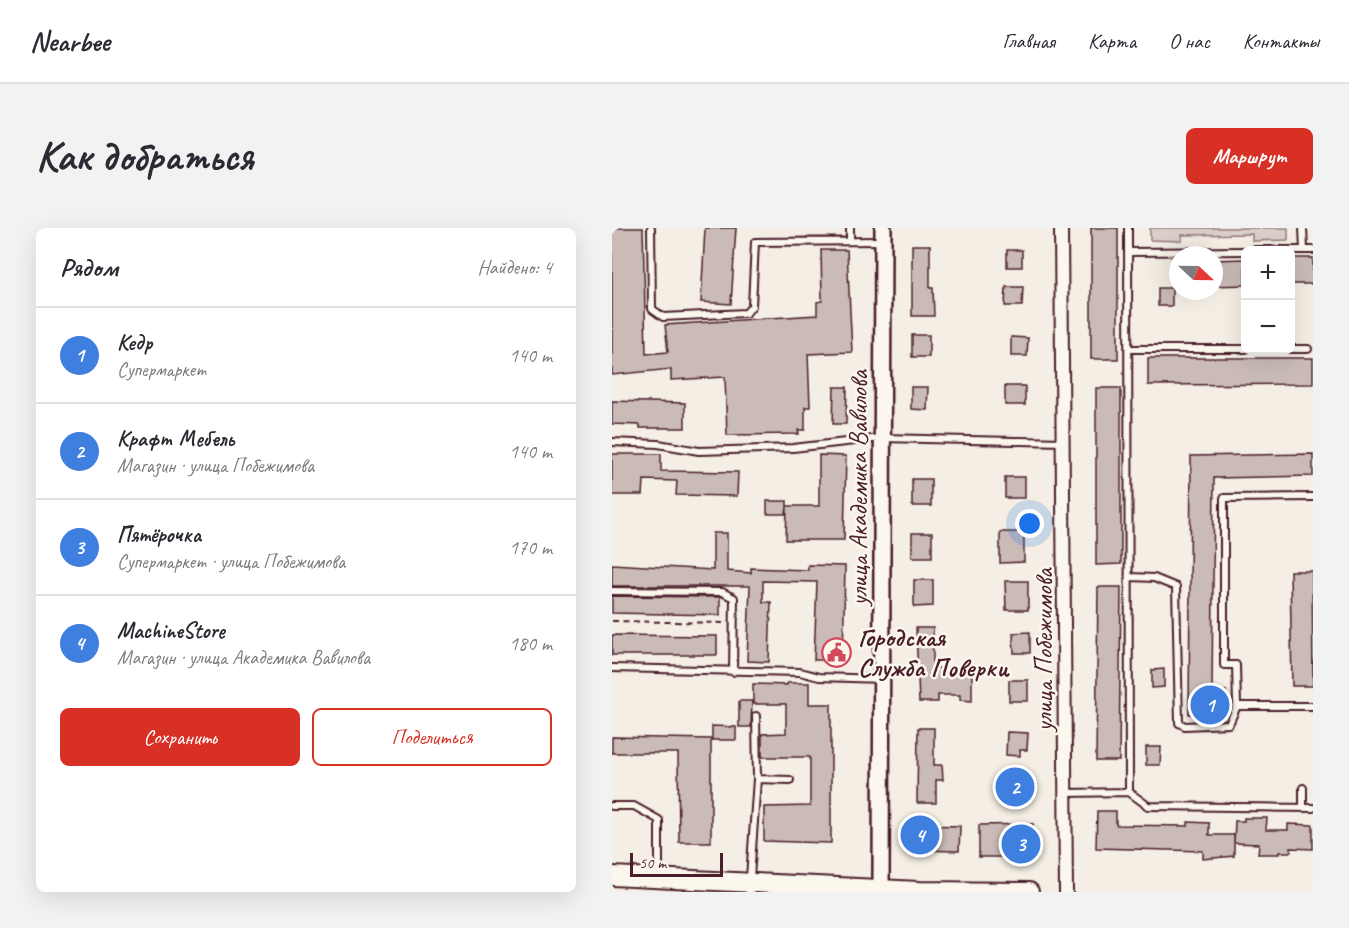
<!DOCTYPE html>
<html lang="ru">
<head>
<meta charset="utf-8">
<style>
  :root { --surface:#fff; --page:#f2f2f3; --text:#2b2b33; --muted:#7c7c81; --line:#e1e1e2; --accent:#d93025 }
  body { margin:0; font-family:Caveat,sans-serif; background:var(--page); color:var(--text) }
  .controls { position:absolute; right:18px; top:18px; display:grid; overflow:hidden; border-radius:9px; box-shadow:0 6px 24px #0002 }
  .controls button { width:54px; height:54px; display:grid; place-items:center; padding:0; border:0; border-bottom:2px solid var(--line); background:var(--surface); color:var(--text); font:30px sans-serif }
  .compass { position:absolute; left:557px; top:18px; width:54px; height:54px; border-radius:50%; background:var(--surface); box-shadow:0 6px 24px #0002; rotate:112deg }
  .scale { position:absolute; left:18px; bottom:15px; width:93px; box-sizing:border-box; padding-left:6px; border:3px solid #4a1f2b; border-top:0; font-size:16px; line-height:21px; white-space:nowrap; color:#4a1f2b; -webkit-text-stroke:4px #fbf7ec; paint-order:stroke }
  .you { position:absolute; left:418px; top:296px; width:21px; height:21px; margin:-15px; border:4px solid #fff; border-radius:50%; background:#1a73e8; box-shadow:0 0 0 9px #1a73e833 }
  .badge { display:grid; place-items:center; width:39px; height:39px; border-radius:50%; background:var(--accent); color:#fff; font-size:20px; font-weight:700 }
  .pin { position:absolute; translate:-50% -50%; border:3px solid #fff; box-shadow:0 2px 6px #0006 }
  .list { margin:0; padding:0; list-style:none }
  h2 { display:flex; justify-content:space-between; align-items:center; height:78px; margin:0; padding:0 24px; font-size:26px }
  h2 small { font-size:20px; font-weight:400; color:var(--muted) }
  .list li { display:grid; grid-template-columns:39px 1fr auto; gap:18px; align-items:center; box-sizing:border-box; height:96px; padding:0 24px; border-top:2px solid var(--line) }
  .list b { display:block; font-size:22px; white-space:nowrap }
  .list p { margin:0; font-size:20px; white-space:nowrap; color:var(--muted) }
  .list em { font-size:20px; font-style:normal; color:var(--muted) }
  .actions { display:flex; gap:12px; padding:18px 24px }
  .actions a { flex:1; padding:14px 0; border:2px solid var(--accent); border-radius:9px; text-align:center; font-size:21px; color:var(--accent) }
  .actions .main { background:var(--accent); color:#fff }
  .map { position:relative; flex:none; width:701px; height:664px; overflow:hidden; border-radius:9px }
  header { display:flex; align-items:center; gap:36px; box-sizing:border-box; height:84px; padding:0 30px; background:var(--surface); border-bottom:2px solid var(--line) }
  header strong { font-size:28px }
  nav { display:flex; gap:33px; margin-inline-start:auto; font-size:21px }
  .intro { display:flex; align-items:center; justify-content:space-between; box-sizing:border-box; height:144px; padding:0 36px }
  h1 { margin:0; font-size:42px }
  .button { padding:15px 27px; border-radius:9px; background:var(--accent); color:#fff; font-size:21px; font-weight:700 }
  main { display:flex; gap:36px; padding:0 36px }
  aside { flex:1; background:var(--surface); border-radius:9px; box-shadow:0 6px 24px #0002 }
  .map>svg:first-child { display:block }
  .green { fill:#dbd0c9; stroke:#92787a; stroke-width:1.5 }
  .building { fill:#cabbb6; stroke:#4a1f2b; stroke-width:1.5 }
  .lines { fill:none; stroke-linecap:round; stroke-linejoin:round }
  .service-casing { stroke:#4a1f2b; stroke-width:10 }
  .minor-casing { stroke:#4a1f2b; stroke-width:16 }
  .tertiary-casing { stroke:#4a1f2b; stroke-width:20 }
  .secondary-casing { stroke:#4a1f2b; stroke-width:22 }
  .path { stroke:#4a1f2b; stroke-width:2; stroke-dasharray:6 4.5; stroke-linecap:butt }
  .service { stroke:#fbf7ec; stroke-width:6 }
  .minor { stroke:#fbf7ec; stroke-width:12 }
  .tertiary { stroke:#fbf7ec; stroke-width:15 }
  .secondary { stroke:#fbf7ec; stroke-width:18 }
  .labels { text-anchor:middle; stroke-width:5; stroke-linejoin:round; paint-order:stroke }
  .street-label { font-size:26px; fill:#4a1f2b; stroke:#fbf7ec }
  .poi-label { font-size:26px; font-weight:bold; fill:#4a1f2b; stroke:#fbf7ec; text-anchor:start }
</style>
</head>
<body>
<header>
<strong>Nearbee</strong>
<nav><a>Главная</a><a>Карта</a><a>О нас</a><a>Контакты</a></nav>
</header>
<div class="intro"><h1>Как добраться</h1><a class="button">Маршрут</a></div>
<main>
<aside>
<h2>Рядом<small>Найдено: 4</small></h2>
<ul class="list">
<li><span class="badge" style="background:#3f7fe0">1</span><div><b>Кедр</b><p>Супермаркет</p></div><em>140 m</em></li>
<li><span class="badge" style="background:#3f7fe0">2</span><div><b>Крафт Мебель</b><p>Магазин · улица Побежимова</p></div><em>140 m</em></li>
<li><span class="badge" style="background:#3f7fe0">3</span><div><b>Пятёрочка</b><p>Супермаркет · улица Побежимова</p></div><em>170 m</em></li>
<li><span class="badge" style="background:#3f7fe0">4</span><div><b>MachineStore</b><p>Магазин · улица Академика Вавилова</p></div><em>180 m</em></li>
</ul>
<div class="actions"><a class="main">Сохранить</a><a>Поделиться</a></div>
</aside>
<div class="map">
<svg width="701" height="664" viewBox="0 0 701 664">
  <rect width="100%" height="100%" fill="#f4eee4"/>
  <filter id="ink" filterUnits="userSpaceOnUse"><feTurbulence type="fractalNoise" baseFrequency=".0167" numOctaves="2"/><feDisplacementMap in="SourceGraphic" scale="12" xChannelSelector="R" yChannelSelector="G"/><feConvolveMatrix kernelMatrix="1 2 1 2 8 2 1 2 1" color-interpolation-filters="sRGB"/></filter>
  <g filter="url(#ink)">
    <path class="green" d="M538,0H676V12L640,13V6L570,7V13L538,12Z"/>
    <path class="building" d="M0,0H31L34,126L56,124L53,97L205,87V74L210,73L209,22H235L240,124L196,126L198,179H193V202H186L187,206L115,207L113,149L59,152V141L0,147Z
      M93,0H124L119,76L89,74Z
      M479,0H506V131H479Z
      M300,17H318V60H321L322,88H300Z
      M395,22H410V39H395Z
      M678,30H701V56H678Z
      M633,31V57L602,58V32Z
      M394,59H411L410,78H393Z
      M546,60H560V78H546Z
      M300,107H317V129H300Z
      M399,109L416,110L415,128H399Z
      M536,130H701V156L536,157Z
      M393,158H413V177H393Z
      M222,159H235L234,196H221Z
      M299,159H316L315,182L299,181Z
      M484,160H509V336L484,337Z
      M0,173L73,175V200H28V197L0,196Z
      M0,226H49V243L126,244L125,268L64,267L65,253L32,252L31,267H0Z
      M701,226V248L602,250L600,463H614L615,484L577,486L579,228Z
      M207,227L234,228L232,312H174L175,279L174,286H155V273H175V278H207Z
      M393,249H413V270H393Z
      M300,251H319V278H300Z
      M388,304H412V334L388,335Z
      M101,305H115V343L139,345V340L196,342V337L233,338L231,432H202L205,354L151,353V374H159L157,434L135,433L138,358H0V336L101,342Z
      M300,305H320V329H300Z
      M678,343H700L701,458H680Z
      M302,352H321V378L302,379Z
      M393,353H416V382H394Z
      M486,359H509L507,533H484Z
      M0,368L108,369V387L0,385Z
      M304,400H321V440H360V473L348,472V467H326V474H307Z
      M418,404V425H402L401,405Z
      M0,407L105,408V427H0Z
      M552,441V459L540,460V442Z
      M397,452H416V473H397Z
      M175,455H197V476H219V615L152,613V579L198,578V529H150V506L174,505V476H141V456L175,457Z
      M127,473H140L139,499H127Z
      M100,498L124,499V512H100Z
      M306,500H322V537H330L331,552H324V575H305Z
      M395,504L416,505L415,522H408V528L394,527Z
      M0,509L99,511V614H67L66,525H0Z
      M534,519H549L548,537H534Z
      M398,547H418V569H398Z
      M485,583H504V597L576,598V594L597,595V607H622V628L591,631V623L484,620Z
      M632,590H655L654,602H676V596L701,597V621L679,620V624H667V626H646L647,616L622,615L623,593H632Z
      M421,596V629H367V597Z
      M306,597L348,598L347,623L306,622Z"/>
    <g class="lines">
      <defs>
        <path id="service" d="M39,0L40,81L51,89L134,85L140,78L143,14L270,13
          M691,0L692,22
          M238,12V0
          M642,22H701
          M516,24L634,23
          M518,121H634
          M678,121H696
          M0,214L46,216L87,223L181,220L269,210L452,214
          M519,349L542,350L564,359L567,495L573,498L617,496L625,478L624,437H612V270L701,269
          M0,363L110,364L122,370L121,444
          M0,440L188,444L207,449L270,451
          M625,478H701
          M145,551L178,552
          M517,564L536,578L701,580
          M454,565L517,564L516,0
          M0,578H22L47,592V649
          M691,580V560
          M137,664L145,551L144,488"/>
        <path id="minor" d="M449,0L454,664"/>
        <path id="tertiary" d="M269,664L271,0"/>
        <path id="secondary" d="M0,648L307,663L417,664"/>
      </defs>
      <use href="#service" class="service-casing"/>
      <use href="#minor" class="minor-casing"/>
      <use href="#tertiary" class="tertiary-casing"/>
      <use href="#secondary" class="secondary-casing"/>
      <path class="path" d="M0,393L113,395"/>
      <use href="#service" class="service"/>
      <use href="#minor" class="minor"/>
      <use href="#tertiary" class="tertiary"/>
      <use href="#secondary" class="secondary"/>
    </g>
  </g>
  <defs>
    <symbol id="civic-ring" viewBox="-11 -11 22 22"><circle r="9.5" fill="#fbf7ec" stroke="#d1495b" stroke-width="1.5"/><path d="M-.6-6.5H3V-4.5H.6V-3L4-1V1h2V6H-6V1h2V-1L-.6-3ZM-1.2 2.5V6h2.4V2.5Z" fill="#d1495b"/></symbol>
  </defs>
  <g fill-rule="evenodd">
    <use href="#civic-ring" x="208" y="408" width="33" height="33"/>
  </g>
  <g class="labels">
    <g class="street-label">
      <text transform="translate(246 260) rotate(-90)" y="9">улица Академика Вавилова</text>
      <text transform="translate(431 422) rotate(-90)" y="9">улица Побежимова</text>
    </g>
    <g class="poi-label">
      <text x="246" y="418">Городская<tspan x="246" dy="30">Служба Поверки</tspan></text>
    </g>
  </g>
</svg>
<div class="controls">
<button>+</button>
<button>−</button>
</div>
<svg class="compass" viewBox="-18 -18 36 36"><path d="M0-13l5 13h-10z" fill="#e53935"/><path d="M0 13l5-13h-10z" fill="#7c7c81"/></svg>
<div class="scale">50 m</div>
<div class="you"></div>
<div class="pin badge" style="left:598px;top:477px;background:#3f7fe0">1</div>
<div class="pin badge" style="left:403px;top:559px;background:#3f7fe0">2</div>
<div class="pin badge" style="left:409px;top:616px;background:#3f7fe0">3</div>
<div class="pin badge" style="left:308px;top:607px;background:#3f7fe0">4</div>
</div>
</main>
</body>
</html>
